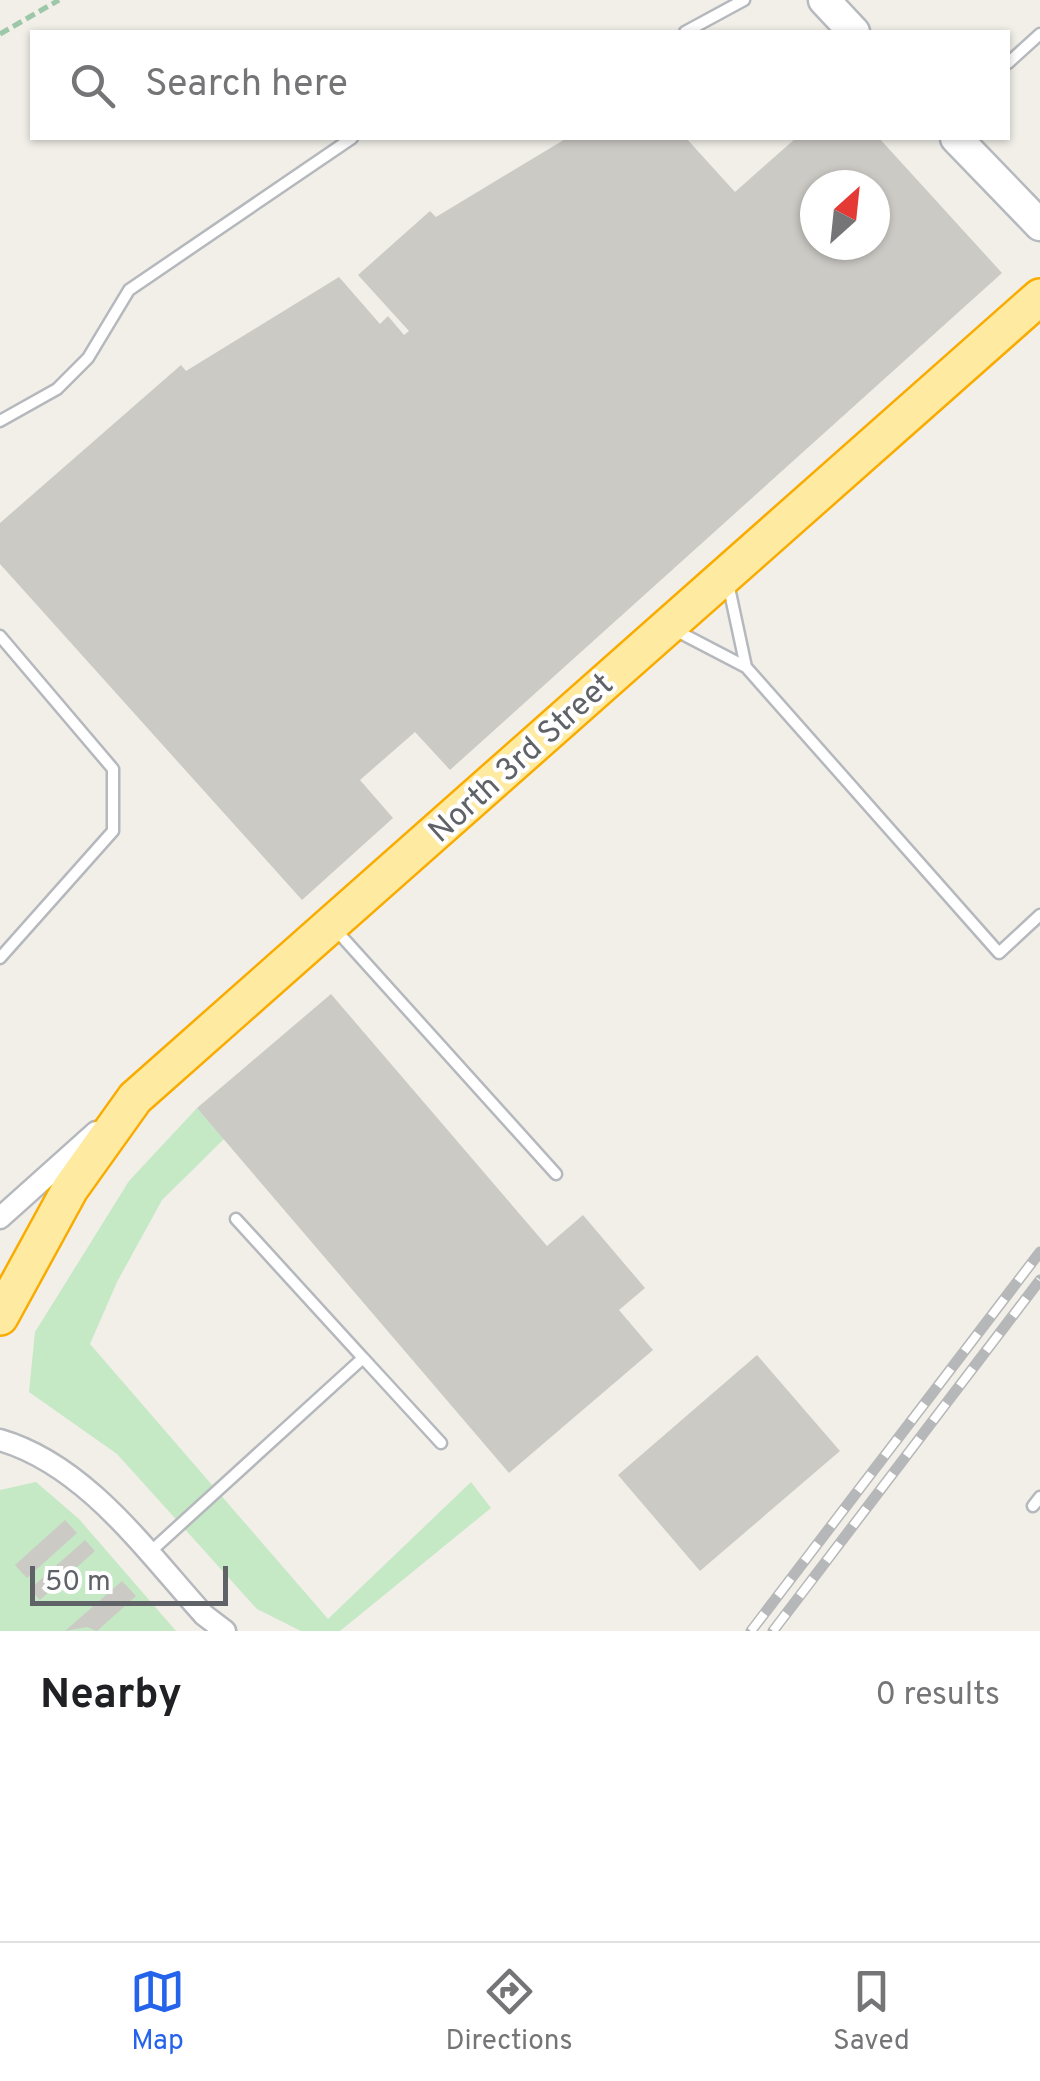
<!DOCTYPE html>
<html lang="en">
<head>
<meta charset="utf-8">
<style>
  :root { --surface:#fff; --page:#f6f6f6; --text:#202124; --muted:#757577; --line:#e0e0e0; --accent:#2563eb }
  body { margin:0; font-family:Overpass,sans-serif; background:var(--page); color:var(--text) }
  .compass { position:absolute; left:800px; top:170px; width:90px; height:90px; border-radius:50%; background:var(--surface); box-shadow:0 2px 8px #0004; rotate:27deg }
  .scale { position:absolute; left:30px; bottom:25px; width:198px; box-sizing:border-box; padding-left:10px; border:5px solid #5f6368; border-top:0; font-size:28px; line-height:35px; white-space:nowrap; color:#5f6368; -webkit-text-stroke:8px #fff; paint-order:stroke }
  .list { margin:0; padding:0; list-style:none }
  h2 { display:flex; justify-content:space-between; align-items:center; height:130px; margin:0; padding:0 40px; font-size:42px }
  h2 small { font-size:32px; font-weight:400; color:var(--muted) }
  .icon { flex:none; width:55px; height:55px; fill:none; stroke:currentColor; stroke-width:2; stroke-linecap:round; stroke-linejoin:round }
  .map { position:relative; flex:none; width:1040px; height:1631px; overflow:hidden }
  .search { position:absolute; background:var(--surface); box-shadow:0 2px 8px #0004; left:30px; right:30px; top:30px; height:110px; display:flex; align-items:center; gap:25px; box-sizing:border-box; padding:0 35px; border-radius:0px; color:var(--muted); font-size:38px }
  .sheet { height:310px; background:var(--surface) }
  nav { display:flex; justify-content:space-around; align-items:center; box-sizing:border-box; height:140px; border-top:2px solid var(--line); background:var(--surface); font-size:28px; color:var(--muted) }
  nav a { display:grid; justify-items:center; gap:5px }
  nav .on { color:var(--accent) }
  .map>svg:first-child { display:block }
  .green { fill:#c5e8c5 }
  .building { fill:#cccac5; fill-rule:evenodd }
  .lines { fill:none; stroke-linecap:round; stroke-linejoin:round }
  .service-casing { stroke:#b5b8bc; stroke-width:15 }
  .minor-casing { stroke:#b5b8bc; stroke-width:25 }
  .secondary-casing { stroke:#b6babf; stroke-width:35 }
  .trunk-casing { stroke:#f9ab00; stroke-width:40 }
  .path { stroke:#9cc7a9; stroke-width:5; stroke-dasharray:10 5; stroke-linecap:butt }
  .service { stroke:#fff; stroke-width:10 }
  .minor { stroke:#fff; stroke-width:20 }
  .secondary { stroke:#fff; stroke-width:30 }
  .trunk { stroke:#feeaa1; stroke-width:35 }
  .rail-casing { stroke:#b6b7b8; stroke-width:11 }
  .rail { stroke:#fff; stroke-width:8; stroke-dasharray:22; stroke-linecap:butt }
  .labels { text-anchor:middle; stroke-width:8; stroke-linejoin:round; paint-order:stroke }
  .street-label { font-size:32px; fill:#5f6368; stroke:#fff }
</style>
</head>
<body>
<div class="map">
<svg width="1040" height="1631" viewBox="0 0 1040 1631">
  <rect width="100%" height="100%" fill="#f1efe8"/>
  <path class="green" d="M197,1108L224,1139L162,1200L117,1282L90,1344L328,1619L471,1482L491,1508L340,1631H301L257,1609L117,1454L29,1392L35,1332L129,1181Z
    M36,1482L79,1519L176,1631H0V1490Z"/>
  <path class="building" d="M567,138H686L735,192L796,138H879L1002,273L450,770L415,732L360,780L393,818L302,900L0,564V523L181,365L186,371L339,277L380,324L388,316L404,335L409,331L358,275L430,211L436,217ZM815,185H875V245H815Z
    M331,994L547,1246L583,1215L645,1288L619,1310L653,1350L509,1473L197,1108Z
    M757,1355L840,1451L700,1571L618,1475Z
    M65,1520L77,1533L27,1578L15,1565Z
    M85,1540L95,1551L40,1600L30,1589Z
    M122,1581L136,1596L97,1631L87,1627L65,1631Z"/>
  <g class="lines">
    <defs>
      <path id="service" d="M685,32L744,0
        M1008,63L1040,34
        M0,421L57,389L88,358L129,290L352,138
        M673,629L746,667L728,583
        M0,636L113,769V831L0,958
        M746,667L999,953L1040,915
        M335,929L556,1174
        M363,1358L441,1443
        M1033,1506L1040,1497
        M149,1553L363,1358L236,1219"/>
      <path id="minor" d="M0,1218L96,1132
        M0,1440C86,1465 146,1551 204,1615L225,1631"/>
      <path id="secondary" d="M824,0L854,32
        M956,138L1040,225"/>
      <path id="trunk" d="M0,1317L70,1189L135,1098L1040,297"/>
    </defs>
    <use href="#service" class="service-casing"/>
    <use href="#minor" class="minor-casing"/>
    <use href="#secondary" class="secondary-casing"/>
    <use href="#trunk" class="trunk-casing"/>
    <path class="path" d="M0,34L59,0"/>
    <use href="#service" class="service"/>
    <use href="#minor" class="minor"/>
    <use href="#secondary" class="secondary"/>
    <use href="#trunk" class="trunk"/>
    <defs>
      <path id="rail" d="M751,1631L1040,1252
        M773,1631L1040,1280"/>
    </defs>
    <use href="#rail" class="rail-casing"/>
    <use href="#rail" class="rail"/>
  </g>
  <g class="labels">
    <g class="street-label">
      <text transform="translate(520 757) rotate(-42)" y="11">North 3rd Street</text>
    </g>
  </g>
</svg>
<svg class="compass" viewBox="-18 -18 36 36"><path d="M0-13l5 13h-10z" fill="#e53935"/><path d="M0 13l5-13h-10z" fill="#757577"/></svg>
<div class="scale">50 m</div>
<div class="search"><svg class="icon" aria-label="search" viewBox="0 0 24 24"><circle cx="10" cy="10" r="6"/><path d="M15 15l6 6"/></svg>Search here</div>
</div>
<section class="sheet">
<h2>Nearby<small>0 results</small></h2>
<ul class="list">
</ul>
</section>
<nav>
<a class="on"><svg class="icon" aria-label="map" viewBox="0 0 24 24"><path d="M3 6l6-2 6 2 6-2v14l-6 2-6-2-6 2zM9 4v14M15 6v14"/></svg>Map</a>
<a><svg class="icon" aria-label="directions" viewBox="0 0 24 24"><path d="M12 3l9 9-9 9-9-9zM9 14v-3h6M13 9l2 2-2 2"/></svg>Directions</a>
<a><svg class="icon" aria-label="saved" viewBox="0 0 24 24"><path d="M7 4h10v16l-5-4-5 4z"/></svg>Saved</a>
</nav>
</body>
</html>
